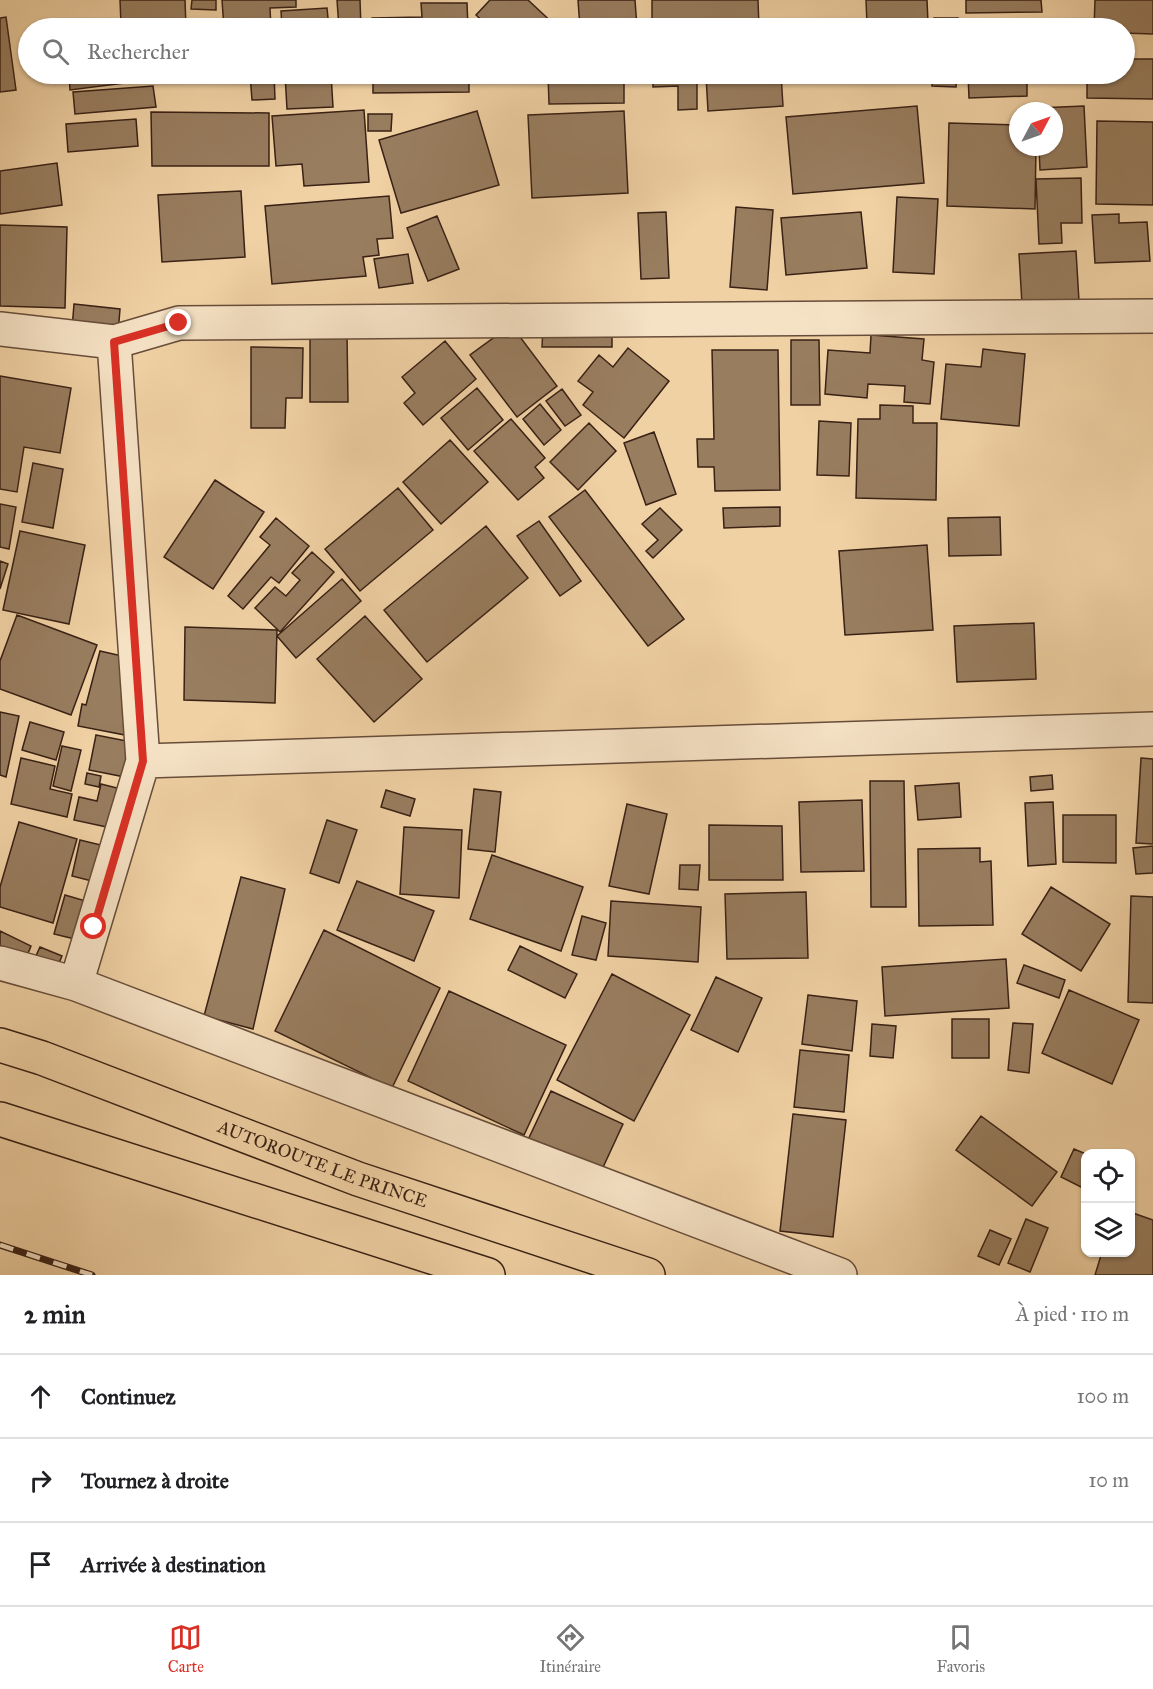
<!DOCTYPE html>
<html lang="fr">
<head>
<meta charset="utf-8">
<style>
  :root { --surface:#fff; --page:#f6f6f6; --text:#202124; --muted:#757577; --line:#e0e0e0; --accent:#d93025 }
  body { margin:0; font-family:"IM FELL Great Primer",serif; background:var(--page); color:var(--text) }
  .controls { position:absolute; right:18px; bottom:18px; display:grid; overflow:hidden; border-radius:12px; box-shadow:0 2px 4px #0004 }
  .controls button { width:54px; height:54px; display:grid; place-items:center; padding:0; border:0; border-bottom:2px solid var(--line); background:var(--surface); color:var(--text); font:30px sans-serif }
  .compass { position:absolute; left:1009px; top:102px; width:54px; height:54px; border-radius:50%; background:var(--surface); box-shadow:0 2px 4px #0004; rotate:49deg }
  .stop { position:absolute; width:18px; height:18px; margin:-14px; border:4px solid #d93025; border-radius:50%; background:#fff }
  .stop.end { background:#d93025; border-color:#fff; box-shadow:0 2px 6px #0008 }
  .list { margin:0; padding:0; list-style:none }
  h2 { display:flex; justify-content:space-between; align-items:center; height:78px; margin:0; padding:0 24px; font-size:26px }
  h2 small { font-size:20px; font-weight:400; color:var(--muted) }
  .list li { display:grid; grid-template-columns:39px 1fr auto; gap:18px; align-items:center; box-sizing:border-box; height:84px; padding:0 24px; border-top:2px solid var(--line) }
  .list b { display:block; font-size:22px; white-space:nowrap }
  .list em { font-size:20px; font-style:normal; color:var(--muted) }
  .icon { flex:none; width:33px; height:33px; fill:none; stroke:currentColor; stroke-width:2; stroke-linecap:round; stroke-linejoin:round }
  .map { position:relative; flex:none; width:1153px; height:1275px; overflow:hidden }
  .search { position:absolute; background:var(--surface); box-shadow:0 2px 4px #0004; left:18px; right:18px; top:18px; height:66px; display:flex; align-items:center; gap:15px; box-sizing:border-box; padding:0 21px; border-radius:33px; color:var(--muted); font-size:22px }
  .sheet { height:330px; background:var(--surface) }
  nav { display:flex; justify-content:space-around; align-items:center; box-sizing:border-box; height:84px; border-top:2px solid var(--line); background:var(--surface); font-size:16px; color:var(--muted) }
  nav a { display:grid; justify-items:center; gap:3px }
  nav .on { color:var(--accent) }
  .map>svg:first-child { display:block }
  .building { fill:#987d5f; stroke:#392115; stroke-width:1.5 }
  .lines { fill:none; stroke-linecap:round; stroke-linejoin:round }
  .minor-casing { stroke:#674d39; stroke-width:36 }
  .major-casing { stroke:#392115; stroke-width:36 }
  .minor { stroke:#f5e1c4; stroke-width:33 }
  .major { stroke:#f0d1a4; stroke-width:33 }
  .rail-casing { stroke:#392115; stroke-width:7 }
  .rail { stroke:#f5e1c4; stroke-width:4.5; stroke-dasharray:14; stroke-linecap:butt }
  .route { stroke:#d93025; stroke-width:8 }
  .labels { text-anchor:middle; stroke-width:4.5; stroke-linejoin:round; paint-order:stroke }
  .street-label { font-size:18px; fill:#392115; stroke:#f5e1c4 }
</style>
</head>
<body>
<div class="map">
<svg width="1153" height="1275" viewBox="0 0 1153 1275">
  <rect width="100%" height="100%" fill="#f0d1a4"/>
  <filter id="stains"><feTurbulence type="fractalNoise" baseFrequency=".00333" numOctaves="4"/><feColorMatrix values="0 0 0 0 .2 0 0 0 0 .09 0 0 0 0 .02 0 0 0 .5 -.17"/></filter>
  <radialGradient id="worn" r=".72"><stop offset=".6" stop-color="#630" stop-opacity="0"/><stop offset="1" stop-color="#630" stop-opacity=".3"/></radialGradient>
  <path class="building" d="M120,0H185L186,28H159L158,23L121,24Z
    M192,0H216V10L191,9Z
    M222,0H296V7L270,8L271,28H224Z
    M337,0H360L361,28H339Z
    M490,0H528L558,28H490L476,15Z
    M578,0H635L637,28H580Z
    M652,0H758L759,28H652Z
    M866,0H927L928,23L867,24Z
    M966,0H1041L1042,12L966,13Z
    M1095,0H1153V34L1124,33V28H1094Z
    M421,3H467L468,28H372V18L422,17Z
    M327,8L329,28H282L281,11Z
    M6,17L16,90L0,92V18Z
    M934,18H958V28H933Z
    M1025,19V28H967L966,21Z
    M1124,59H1153V99L1087,98V74H1124Z
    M69,74H156V79L70,90Z
    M250,74H274L275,99L252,100Z
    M285,74H331L333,107L287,109Z
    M373,74H469V92L373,93Z
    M548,74H624V103L549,104Z
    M653,74H697V109L678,110V86L653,87Z
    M717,74H781L783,106L708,111L706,76L717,75Z
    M932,74H957L956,87L932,86Z
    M968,74H1027V96L969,98Z
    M153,86L156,107L75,114L73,92Z
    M917,106L924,183L793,194L786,117Z
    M1084,106L1087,167L1040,170L1039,147H1054V111H1037V108Z
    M364,110L369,182L304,186L302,164L276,166L272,116Z
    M477,111L499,185L401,213L379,140Z
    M624,111L628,193L532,198L528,115Z
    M151,112L269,113V166H152Z
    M368,114H392L391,131H368Z
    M136,119L138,146L68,152L66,124Z
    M1097,121L1153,122V205L1096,204Z
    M949,123L1018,125V147H1036L1035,209L947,206Z
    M57,163L62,205L0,214V171Z
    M1081,178L1082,223H1061L1062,243L1039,244L1036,179Z
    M241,191L245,257L162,262L158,195Z
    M389,196L393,238L377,239L379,255L363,257L366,276L272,284L265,206Z
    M897,197L938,199L934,274L893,272Z
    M736,207L773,210L767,290L730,287Z
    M666,212L669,278L641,279L638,213Z
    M861,212L867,268L786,275L781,218Z
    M1119,214V223L1147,222L1150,261L1095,263L1092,215Z
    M437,216L459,269L428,281L407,228Z
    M0,225L67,227L65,308L0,306Z
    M1076,251L1079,301L1022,304L1019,254Z
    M408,254L413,283L379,288L374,259Z
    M74,304L120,309L118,334L72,329Z
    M511,325L557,386L517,417L470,355Z
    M543,326H612V347H542Z
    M310,334H347L348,402H310Z
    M871,335L924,339L922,360L934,362L930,404L904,402L905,386L868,384L867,398L825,394L828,350L870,353Z
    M791,340H819L820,405H791Z
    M445,341L476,379L423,425L404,403L415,393L402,377Z
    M251,347L303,348L302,398H286L285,428H251Z
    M628,348L669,381L624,438L583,405L593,392L578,381L599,355L613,367Z
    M983,349L1025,354L1019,426L941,419L946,364L981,367Z
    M712,350H778L780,490L715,491L714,467H698L697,439H714Z
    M0,376L71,388L60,453L24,447L17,492L0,489Z
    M477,388L503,420L468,450L441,418Z
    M562,389L581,415L565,426L546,401Z
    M540,404L561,430L544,445L523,419Z
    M880,405L913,406V423H937L936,500L856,498L858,419H880Z
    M511,419L545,458L535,467L544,478L518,500L474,451Z
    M819,421L851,423L849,476L817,475Z
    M589,423L616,451L578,490L550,462Z
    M654,432L676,494L646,505L624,443Z
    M450,440L488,482L441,524L403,482Z
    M33,463L63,469L53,528L22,522Z
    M215,480L264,512L213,589L164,557Z
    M398,488L433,530L360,591L325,549Z
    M585,490L684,619L648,646L549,517Z
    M0,504L16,507L9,549L0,547Z
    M780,507V526L724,528L723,508Z
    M660,508L682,530L653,558L646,551L658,540L642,524Z
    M1000,517L1001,555L949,556L948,518Z
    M276,518L309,546L279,583L271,577L243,609L228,596L270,545L260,537Z
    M539,521L581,581L560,596L517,536Z
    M486,526L528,578L427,662L384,610Z
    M20,531L85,545L69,624L3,610Z
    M927,545L933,630L845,635L839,551Z
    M312,552L334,572L280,632L255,608L275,587L286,596L300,580L292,573Z
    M0,561L8,564L0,589Z
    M342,579L361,601L296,658L277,636Z
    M17,615L97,645L71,715L0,689V661Z
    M365,616L422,679L374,722L317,659Z
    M1034,623L1036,679L957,682L954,626Z
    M185,627L277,630L275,703L184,700Z
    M100,651L131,658L125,735L78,726L82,704L86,705Z
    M0,712L19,716L6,777L0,775Z
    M30,722L64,732L56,760L22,750Z
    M96,735L132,742L125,777L89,770Z
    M62,746L81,750L71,791L53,786Z
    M21,758L55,766L50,789L72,794L67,817L11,804Z
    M1141,758L1153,759V844L1136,843Z
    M87,773L101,776L99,787L85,784Z
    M1052,775L1053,789L1031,791L1030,777Z
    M870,781H904L906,907H871Z
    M959,783L961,817L918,820L915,786Z
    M101,784L125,790L116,829L74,820L79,797L97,801Z
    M474,789L501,792L495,852L468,849Z
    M386,790L415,799L410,816L381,807Z
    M862,800L864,871L801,872L799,802Z
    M1053,802L1056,864L1028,866L1025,803Z
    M627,804L667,814L649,894L609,886Z
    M1063,815H1116V863L1063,862Z
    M327,820L357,830L339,883L310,873Z
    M19,822L77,839L53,923L0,907V887Z
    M709,825L782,826L783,880H709Z
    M404,827L462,830L459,898L400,894Z
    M80,840L105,846L96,882L72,876Z
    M1153,846V873L1136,874L1133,848Z
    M980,848V862L991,861L993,925L919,926L918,849Z
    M492,855L583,887L561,951L470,919Z
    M680,865H700L698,890L679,889Z
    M241,877L285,889L253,1029L204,1016Z
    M357,881L434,911L414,961L337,930Z
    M1051,887L1110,924L1081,971L1022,934Z
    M806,892L808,958L727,959L725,894Z
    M65,895L89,902L79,940L54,934Z
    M1131,896L1153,897V1003L1128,1002Z
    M611,901L701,907L698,962L608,956Z
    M582,916L606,923L596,960L572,955Z
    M324,930L440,988L392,1088L275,1031Z
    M0,931L31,946L24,963L0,951Z
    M520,946L577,974L565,998L508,970Z
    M40,947L62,956L52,980L30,969Z
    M1006,959L1009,1008L885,1016L882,967Z
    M1024,965L1065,980L1059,998L1017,983Z
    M612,974L690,1015L634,1121L557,1080Z
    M716,977L762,998L738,1052L691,1030Z
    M1069,990L1139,1020L1112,1084L1042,1053Z
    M449,991L566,1045L524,1135L408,1081Z
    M808,995L857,1001L852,1051L802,1044Z
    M952,1019H989V1058H952Z
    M1013,1023L1033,1024L1029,1073L1008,1070Z
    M872,1024L896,1026L893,1058L870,1056Z
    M800,1050L849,1055L844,1112L794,1107Z
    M551,1091L623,1124L599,1176L527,1142Z
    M793,1114L846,1120L833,1237L780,1231Z
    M981,1116L1057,1172L1032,1206L956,1150Z
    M1074,1149L1086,1154L1085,1189L1061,1177Z
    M1130,1212L1153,1220V1275H1095L1102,1252H1130Z
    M1026,1219L1048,1228L1030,1272L1008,1263Z
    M990,1230L1011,1239L999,1265L978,1256Z"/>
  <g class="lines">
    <defs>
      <path id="minor" d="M0,329L114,342L179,323L1153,316
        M143,761L1153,729
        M0,963L76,984L840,1275
        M76,984L143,761L114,342"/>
      <g id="major">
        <path id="s1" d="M0,1045L42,1058L358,1179L648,1275"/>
        <path d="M0,1119L488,1275"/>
      </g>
    </defs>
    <use href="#minor" class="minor-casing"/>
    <use href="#major" class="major-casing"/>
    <use href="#minor" class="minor"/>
    <use href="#major" class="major"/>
    <defs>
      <path id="rail" d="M0,1245L92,1275"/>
    </defs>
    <use href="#rail" class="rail-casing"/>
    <use href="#rail" class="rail"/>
  </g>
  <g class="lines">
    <path class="route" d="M94,927L143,761L114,342L179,323"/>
  </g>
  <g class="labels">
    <g class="street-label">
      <text dy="6" stroke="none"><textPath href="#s1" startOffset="344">AUTOROUTE LE PRINCE</textPath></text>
    </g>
  </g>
  <rect width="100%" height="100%" filter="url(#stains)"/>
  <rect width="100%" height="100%" fill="url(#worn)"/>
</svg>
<div class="controls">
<button><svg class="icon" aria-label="locate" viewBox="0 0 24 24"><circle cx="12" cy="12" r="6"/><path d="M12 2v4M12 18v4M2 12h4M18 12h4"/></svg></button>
<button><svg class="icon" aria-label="layers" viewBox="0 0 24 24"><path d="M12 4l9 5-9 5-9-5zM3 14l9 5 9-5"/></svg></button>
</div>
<svg class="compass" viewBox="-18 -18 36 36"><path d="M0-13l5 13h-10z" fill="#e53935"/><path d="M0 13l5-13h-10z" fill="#757577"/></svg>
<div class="stop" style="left:94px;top:927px"></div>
<div class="stop end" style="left:179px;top:323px"></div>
<div class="search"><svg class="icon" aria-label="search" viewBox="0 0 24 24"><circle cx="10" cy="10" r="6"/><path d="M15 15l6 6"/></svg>Rechercher</div>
</div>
<section class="sheet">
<h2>2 min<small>À pied · 110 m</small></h2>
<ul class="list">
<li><svg class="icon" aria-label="ahead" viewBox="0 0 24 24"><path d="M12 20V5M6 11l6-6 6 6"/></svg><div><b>Continuez</b></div><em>100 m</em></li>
<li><svg class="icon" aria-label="right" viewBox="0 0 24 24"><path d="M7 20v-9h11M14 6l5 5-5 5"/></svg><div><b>Tournez à droite</b></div><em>10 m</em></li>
<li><svg class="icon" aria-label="arrive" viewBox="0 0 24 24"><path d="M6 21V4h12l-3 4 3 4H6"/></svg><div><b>Arrivée à destination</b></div></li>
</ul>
</section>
<nav>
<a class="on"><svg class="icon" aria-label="map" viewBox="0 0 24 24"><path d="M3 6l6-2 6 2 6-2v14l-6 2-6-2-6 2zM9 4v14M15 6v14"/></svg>Carte</a>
<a><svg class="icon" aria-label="directions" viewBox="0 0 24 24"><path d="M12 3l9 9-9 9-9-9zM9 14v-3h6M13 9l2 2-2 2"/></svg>Itinéraire</a>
<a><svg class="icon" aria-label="saved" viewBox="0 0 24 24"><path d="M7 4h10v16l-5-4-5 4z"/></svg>Favoris</a>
</nav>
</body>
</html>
